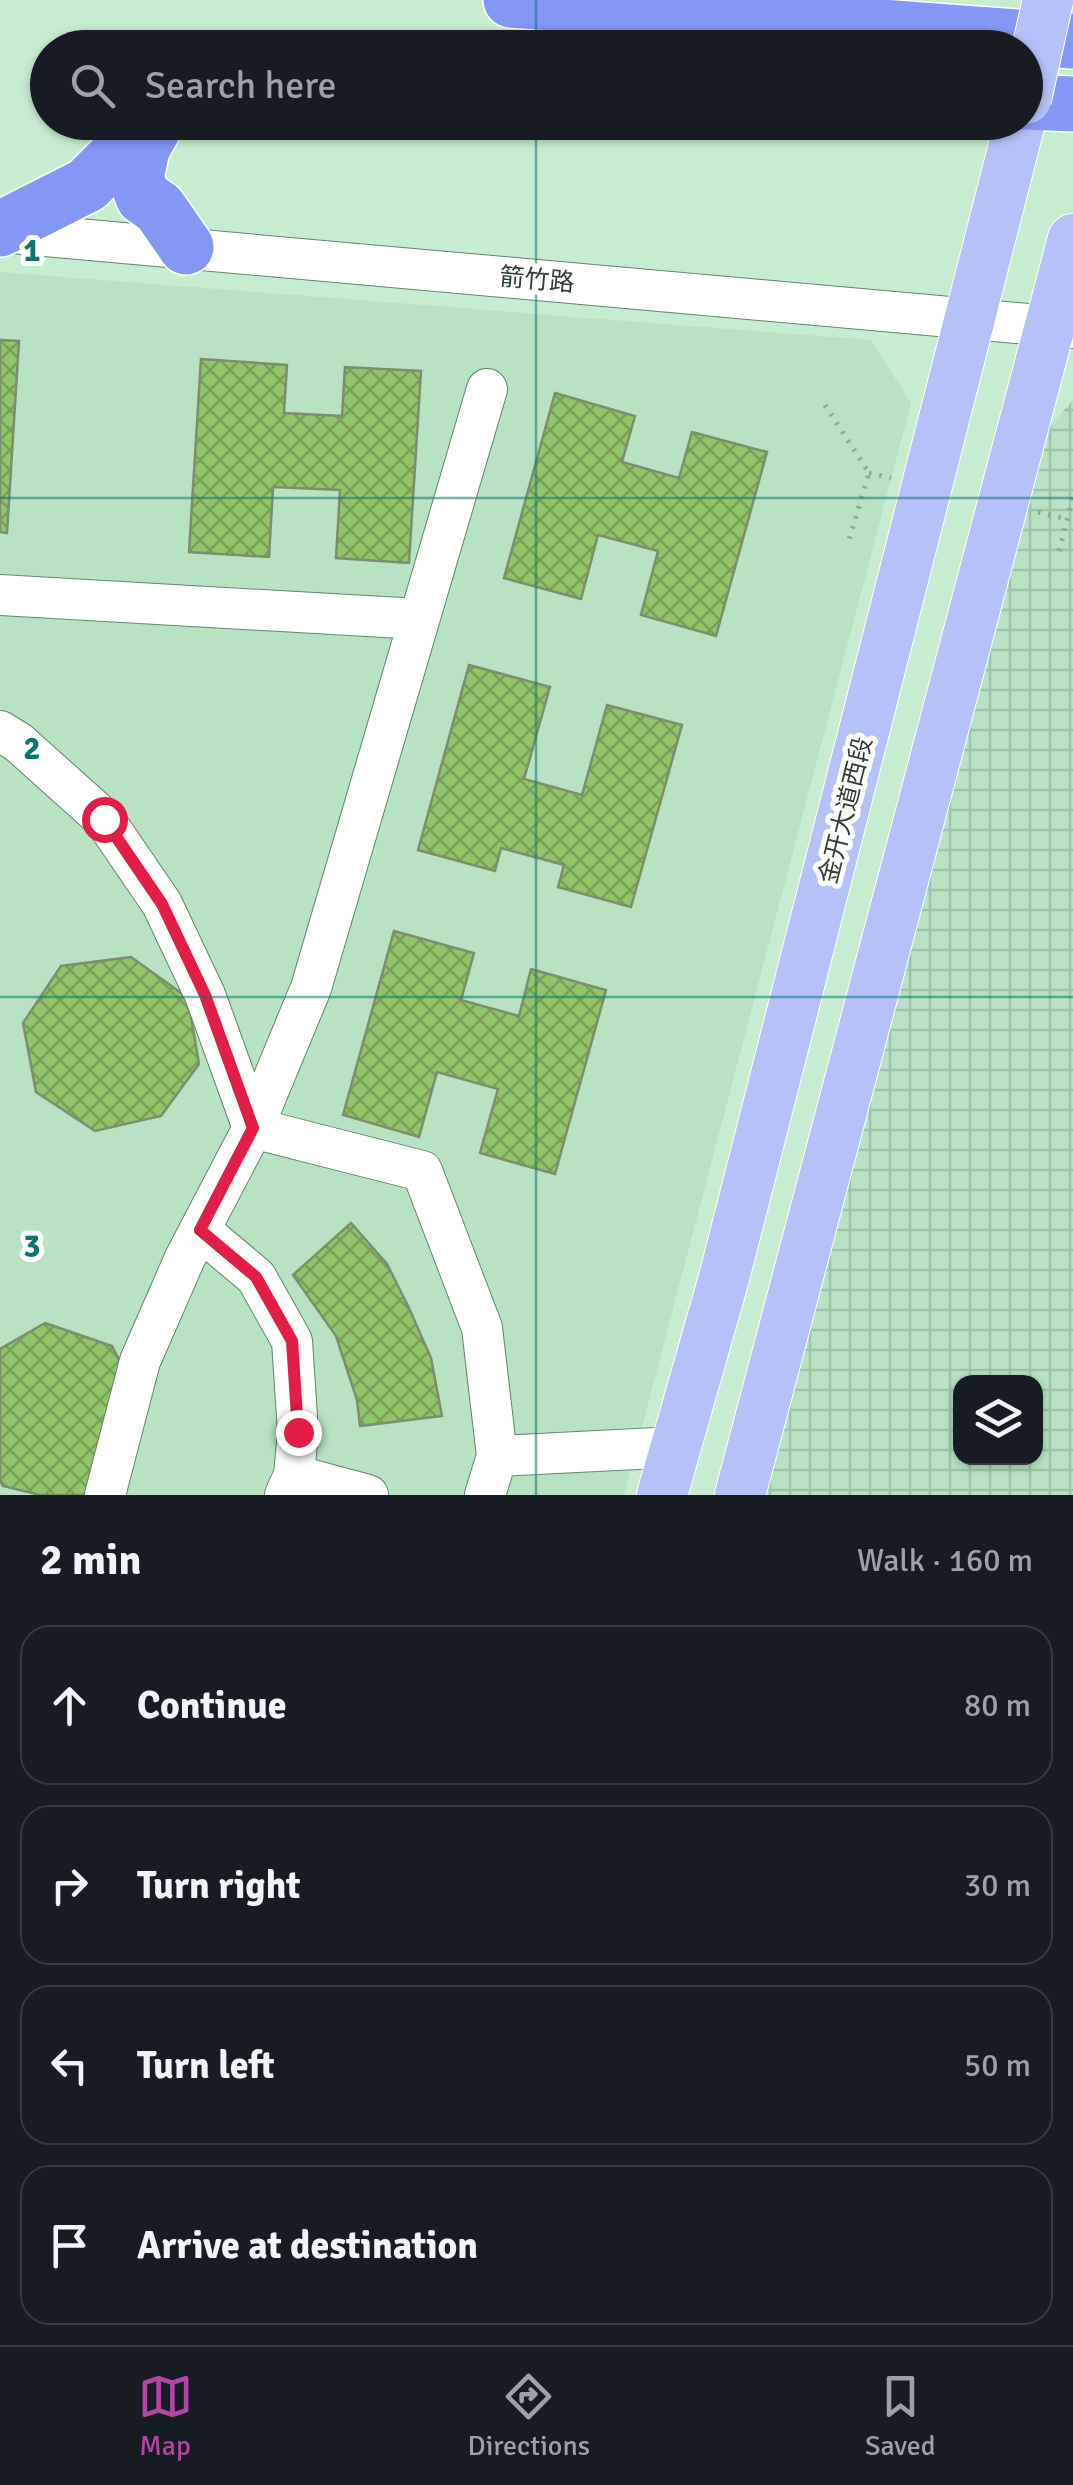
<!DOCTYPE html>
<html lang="en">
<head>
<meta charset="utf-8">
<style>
  :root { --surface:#171b24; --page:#242831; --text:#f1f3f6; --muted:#9ea1a6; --line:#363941; --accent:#b346a5 }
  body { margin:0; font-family:Signika,"Noto Sans SC",sans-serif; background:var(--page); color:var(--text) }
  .controls { position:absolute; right:30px; bottom:30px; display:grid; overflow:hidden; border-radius:20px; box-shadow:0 2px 8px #0004 }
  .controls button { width:90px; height:90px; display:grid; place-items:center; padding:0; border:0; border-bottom:2px solid var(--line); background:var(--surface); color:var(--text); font:50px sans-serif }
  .stop { position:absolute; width:30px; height:30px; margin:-22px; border:8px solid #e11d48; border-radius:50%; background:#fff }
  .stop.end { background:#e11d48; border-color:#fff; box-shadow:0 2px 10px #0008 }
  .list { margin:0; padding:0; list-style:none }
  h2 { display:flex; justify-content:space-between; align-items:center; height:130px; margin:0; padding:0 40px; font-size:42px }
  h2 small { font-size:32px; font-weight:400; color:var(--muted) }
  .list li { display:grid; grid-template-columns:65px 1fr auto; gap:30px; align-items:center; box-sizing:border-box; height:160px; margin:0 20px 20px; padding:0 20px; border:2px solid var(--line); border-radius:30px }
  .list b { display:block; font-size:38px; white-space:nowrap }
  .list em { font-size:32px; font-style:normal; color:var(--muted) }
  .icon { flex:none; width:55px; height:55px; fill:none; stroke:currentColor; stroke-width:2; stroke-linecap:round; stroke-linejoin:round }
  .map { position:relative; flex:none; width:1073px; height:1495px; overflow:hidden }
  .search { position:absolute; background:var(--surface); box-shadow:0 2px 8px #0004; left:30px; right:30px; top:30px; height:110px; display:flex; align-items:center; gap:25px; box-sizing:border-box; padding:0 35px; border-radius:55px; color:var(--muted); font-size:38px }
  .sheet { height:850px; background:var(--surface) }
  nav { display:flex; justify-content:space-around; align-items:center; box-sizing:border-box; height:140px; border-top:2px solid var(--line); background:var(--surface); font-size:28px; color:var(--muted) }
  nav a { display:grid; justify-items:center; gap:5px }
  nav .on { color:var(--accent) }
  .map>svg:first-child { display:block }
  .built { fill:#b7e3c3 }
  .industrial { fill:url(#industrial-grid); fill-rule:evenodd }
  .building { fill:url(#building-cross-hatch); stroke:#7a8f6d; stroke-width:2.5 }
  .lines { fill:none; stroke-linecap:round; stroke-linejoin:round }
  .minor-casing { stroke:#62856c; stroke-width:42 }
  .major-casing { stroke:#fff; stroke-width:52 }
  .highway-casing { stroke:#fff; stroke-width:58 }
  .path { stroke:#8ca994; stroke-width:5; stroke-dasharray:2.5 8; stroke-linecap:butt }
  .minor { stroke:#fff; stroke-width:40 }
  .major { stroke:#b5c1f9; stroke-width:50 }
  .highway { stroke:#8397f5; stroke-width:55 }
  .major-bridge-casing { stroke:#fff; stroke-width:52; stroke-linecap:butt }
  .major-bridge { stroke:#b5c1f9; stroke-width:50 }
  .route { stroke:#e11d48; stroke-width:12 }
  .grid { fill:none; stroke:#0f766e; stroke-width:2.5; stroke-opacity:0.55 }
  .labels { text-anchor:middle; stroke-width:10; stroke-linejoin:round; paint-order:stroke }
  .street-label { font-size:25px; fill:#2f3e33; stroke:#fff }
  .grid-label { font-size:32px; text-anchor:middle; font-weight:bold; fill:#0f766e; stroke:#fff; stroke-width:10; stroke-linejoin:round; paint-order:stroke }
</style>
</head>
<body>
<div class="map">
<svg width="1073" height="1495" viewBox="0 0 1073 1495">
  <defs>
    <pattern id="industrial-grid" width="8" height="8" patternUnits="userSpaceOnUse" patternTransform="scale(2.5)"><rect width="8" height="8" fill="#b7e3c3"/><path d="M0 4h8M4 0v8" fill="none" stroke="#9ec4a8"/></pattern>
    <pattern id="building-cross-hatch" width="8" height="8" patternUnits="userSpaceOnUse" patternTransform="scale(2.5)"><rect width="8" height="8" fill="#91c569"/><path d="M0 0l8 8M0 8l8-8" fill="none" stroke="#77a157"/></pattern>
  </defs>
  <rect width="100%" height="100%" fill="#c7edd1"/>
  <path class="built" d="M0,272L871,340L911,403L624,1495H0Z"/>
  <path class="industrial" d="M1073,400V1495H761L1048,428ZM960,1382H1036V1458H960Z"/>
  <path class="building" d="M0,340L19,341L7,533L0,532Z
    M201,359L287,365L284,413L342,416L345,367L421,371L409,563L336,558L340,490L273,487L269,557L189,552Z
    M555,393L635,416L622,462L679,478L692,432L767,452L716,636L641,615L658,551L598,535L581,599L504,578Z
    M469,665L550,687L524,779L582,795L607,705L682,725L631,907L558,887L564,865L501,848L495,871L418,850Z
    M394,931L474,953L461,1000L519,1016L531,969L606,990L555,1174L480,1153L498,1089L437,1072L419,1137L343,1115Z
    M131,957L188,998L199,1064L161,1116L95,1131L36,1092L23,1023L61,966Z
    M351,1223L387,1264L409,1308L431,1358L442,1416L360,1426L357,1400L336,1336L293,1275Z
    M45,1323L112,1346L144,1408L125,1473L82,1495H40L3,1486L0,1481V1349Z"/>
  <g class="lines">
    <defs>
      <path id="minor" d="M0,232L1073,328
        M0,595L419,619
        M0,731L18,742L104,819L162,904L205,995L253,1128
        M253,1128L422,1171L482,1328L497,1456L485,1495
        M200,1230L256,1277L292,1341L298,1432L294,1475L285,1495
        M497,1456L676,1447
        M294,1475L368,1495
        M105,1495L140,1361L185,1258L253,1128L311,988L487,389"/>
      <path id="major" d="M662,1495L724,1278L1020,122
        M740,1495L1073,239"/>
      <path id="highway" d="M511,0L1073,41
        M1026,102L1073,104
        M157,122L142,149L136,178L143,197L159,208L186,247
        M0,229L87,185L150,122"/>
    </defs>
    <use href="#minor" class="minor-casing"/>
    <use href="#major" class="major-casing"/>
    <use href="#highway" class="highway-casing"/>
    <path class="path" d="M825,405L869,473L848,543
      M869,473L891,478
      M1038,512L1067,519
      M1059,551L1073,497"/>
    <use href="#minor" class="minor"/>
    <use href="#major" class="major"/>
    <use href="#highway" class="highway"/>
    <defs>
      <path id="major-bridge" d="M1026,99L1048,0"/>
    </defs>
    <use href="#major-bridge" class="major-bridge-casing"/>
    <use href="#major-bridge" class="major-bridge"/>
  </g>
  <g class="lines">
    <path class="route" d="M104,819L162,904L205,995L253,1128L200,1230L256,1277L292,1341L298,1432"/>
  </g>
  <path class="grid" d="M536,0V48M536,122V1495M0,498H1073M0,997H1073"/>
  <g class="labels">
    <g class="street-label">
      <text transform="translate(537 279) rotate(5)" y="9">箭竹路</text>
      <text transform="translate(845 810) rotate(-76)" y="9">金开大道西段</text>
    </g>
  </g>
  <g class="grid-label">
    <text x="32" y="261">1</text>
    <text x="32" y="759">2</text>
    <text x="32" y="1257">3</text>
  </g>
</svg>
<div class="controls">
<button><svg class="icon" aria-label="layers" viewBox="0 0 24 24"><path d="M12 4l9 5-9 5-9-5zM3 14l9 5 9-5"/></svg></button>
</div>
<div class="stop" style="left:104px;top:819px"></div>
<div class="stop end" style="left:298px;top:1432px"></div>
<div class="search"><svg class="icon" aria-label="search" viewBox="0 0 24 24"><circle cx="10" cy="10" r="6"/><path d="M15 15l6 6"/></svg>Search here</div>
</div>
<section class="sheet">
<h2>2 min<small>Walk · 160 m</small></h2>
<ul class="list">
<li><svg class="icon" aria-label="ahead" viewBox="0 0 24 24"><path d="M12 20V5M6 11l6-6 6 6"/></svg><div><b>Continue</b></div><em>80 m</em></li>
<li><svg class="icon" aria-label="right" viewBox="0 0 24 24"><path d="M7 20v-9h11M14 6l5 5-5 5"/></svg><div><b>Turn right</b></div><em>30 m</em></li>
<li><svg class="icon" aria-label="left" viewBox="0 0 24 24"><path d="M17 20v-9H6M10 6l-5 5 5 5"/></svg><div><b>Turn left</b></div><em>50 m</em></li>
<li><svg class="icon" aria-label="arrive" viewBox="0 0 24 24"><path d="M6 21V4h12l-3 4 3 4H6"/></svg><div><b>Arrive at destination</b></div></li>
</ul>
</section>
<nav>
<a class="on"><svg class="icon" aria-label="map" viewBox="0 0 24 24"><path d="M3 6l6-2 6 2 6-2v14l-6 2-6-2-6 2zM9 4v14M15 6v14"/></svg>Map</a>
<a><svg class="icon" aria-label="directions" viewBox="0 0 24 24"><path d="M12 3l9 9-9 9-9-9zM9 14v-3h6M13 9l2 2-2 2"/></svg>Directions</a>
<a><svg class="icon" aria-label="saved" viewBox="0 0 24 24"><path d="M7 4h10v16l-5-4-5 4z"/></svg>Saved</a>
</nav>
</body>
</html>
